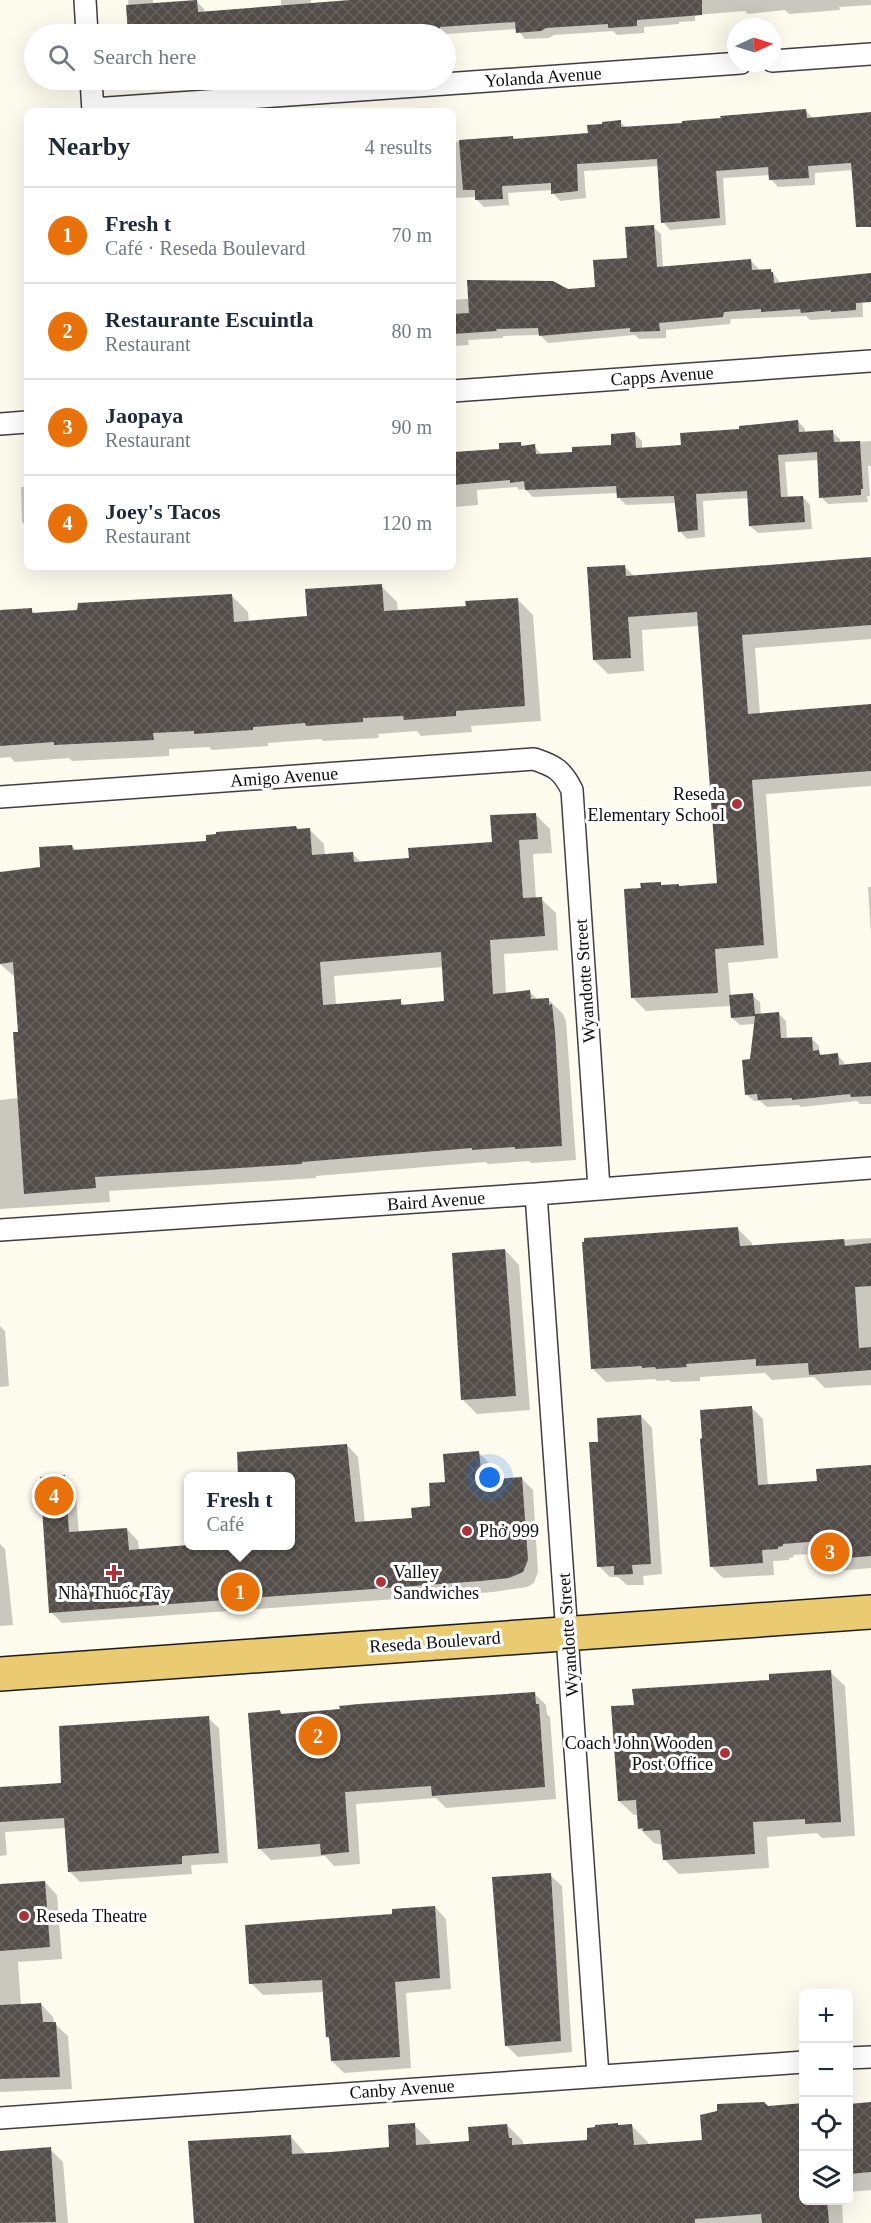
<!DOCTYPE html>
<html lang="en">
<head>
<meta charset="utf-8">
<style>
  :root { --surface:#fff; --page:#f6f6f7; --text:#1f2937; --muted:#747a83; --line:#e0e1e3; --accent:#ad333a }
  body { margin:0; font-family:"Times New Roman",serif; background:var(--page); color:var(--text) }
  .controls { position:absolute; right:18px; bottom:18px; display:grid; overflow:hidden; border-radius:9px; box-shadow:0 6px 24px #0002 }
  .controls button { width:54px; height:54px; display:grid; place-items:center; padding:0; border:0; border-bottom:2px solid var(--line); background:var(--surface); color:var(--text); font:30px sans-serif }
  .compass { position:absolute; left:727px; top:18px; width:54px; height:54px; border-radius:50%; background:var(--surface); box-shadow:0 6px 24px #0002; rotate:86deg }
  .you { position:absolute; left:490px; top:1478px; width:21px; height:21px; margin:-15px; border:4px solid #fff; border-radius:50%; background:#1a73e8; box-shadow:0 0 0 9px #1a73e833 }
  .badge { display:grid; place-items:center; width:39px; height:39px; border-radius:50%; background:var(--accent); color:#fff; font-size:20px; font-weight:700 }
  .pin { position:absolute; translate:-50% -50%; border:3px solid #fff; box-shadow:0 2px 6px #0006 }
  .popup { position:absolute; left:184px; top:1472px; width:111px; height:78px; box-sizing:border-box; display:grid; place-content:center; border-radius:9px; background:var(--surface); filter:drop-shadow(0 2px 4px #0005); font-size:20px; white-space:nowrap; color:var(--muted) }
  .popup b { font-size:22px; color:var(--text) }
  .popup::after { content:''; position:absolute; left:50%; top:100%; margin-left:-12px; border:12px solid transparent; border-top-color:var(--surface) }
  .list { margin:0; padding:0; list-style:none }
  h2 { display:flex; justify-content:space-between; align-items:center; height:78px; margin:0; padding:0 24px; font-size:26px }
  h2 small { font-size:20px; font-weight:400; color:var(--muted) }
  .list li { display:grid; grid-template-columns:39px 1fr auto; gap:18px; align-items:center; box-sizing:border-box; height:96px; padding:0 24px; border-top:2px solid var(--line) }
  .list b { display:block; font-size:22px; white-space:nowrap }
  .list p { margin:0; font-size:20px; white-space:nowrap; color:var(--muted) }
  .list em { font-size:20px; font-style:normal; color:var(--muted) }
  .icon { flex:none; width:33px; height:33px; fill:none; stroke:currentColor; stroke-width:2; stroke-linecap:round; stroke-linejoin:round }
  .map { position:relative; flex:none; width:871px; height:2223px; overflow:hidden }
  .search { position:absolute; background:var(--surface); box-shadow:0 6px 24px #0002; left:24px; top:24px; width:432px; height:66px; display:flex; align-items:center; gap:15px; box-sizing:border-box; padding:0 21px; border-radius:33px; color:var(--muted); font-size:22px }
  .panel { position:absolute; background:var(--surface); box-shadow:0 6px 24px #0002; left:24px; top:108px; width:432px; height:462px; border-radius:9px }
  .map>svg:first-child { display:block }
  .shadow { fill:#0003; fill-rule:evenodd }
  .building { fill:url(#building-cross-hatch); fill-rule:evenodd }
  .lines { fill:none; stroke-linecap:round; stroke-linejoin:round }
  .minor-casing { stroke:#3f3f3f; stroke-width:24 }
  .primary-casing { stroke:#1d1d1d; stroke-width:36 }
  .minor { stroke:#fff; stroke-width:21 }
  .primary { stroke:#eacb71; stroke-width:33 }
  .poi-dot { fill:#ad333a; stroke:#fff; stroke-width:2 }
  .labels { text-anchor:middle; stroke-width:6; stroke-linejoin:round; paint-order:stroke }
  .street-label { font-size:18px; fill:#0c0c0c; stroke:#fff }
  .poi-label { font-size:18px; fill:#0c0c0c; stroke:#fff; text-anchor:start }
</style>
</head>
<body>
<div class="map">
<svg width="871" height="2223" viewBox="0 0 871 2223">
  <defs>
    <pattern id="building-cross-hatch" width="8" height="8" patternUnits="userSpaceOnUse" patternTransform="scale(1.5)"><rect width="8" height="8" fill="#544e4a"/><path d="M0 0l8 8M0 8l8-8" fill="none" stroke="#686360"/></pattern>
  </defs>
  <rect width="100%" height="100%" fill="#fdfaee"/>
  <path class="shadow" d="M128,0H153V5L197,2L204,9V14L281,8V0H311V5L382,0H871V5L839,7L840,10L789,14L785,10L748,14L745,11L695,15V21L679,22V24L644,27V33L617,35L613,31L554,35L549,38L525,39L517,29L446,34V40V34H131Z
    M806,111L814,119L871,114V212L853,170L815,173V185L778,187L771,179L770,175L723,178L726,225L670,230L663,222L659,166L584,171L586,198L560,201L553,193V190L508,193L509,205L484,207L477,200V197L453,198V142L513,137L516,141L589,135L620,122L627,128L684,124Z
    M653,227L661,234L663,268L750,260L758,268V271L771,270L781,284H862L863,317L810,320L806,316L731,319L730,324L666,330V338L639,339L635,335L548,343L540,335L503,336V338L468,340L469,345L453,346V300L597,288L629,259Z
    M798,421L805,429V433L832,432L840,439V443L871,441V466H868L870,496H867L868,502L828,504L821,497L819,460L785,462L788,498L803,497L810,505L812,529L758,533L750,526L749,498L703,501L705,537L687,539L680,531L676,503L626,505L618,497V493L533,497L525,489L519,490L517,487L477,490L478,505L453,507V454L501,451L520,443L524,447L534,446L542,455L574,453L613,446L635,434L642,441V449L683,447L741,430Z
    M21,487H27V527L22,522Z
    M871,559V639L755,648L760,714L871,706V786L766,794L778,958L728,963L731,997L752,995L760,1002L761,1015L779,1014L786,1021L787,1039L811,1038L819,1046V1053L823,1056L837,1055L844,1062L845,1065L871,1063V1104H860L857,1101L801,1107L799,1105L767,1107L760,1101H754L746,1094L755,1024L740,1025L732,1018L731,1006L646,1011L632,997L642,889L660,884L663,886L680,887L719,885L699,626L642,630L644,671L608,674L594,660L624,566L635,577Z
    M381,586L397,602L398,612L467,607L517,599L533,615L541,721L471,726L472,732L421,736L417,731L378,734L379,738L323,741L321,739L268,743V746L212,750L209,747L169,749V756L72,761L69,758L15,762L10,757L0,758V612L31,609L36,614L232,596L248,612L249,622L309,618Z
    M535,814L550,829L552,853L533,854L536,899H541L556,913L558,950L504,954L506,994L530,992L538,1000L548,999L563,1014L566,1021L576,1160L531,1163L529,1161L488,1164L486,1162L316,1176V1178L109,1191L110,1202L0,1209V1100L19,1098L20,1033L16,978L0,964V873L42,869L72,846L77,851L208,842L296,827L299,830H310L324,844L325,856L353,854L362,863L410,859L494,843ZM443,967L446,1003L405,1006L400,1001L336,1005L334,976Z
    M868,887H871V935Z
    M738,1229L752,1243V1246L871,1238V1385L825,1388L814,1377L772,1380L765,1373L700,1377V1381L671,1382L669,1380L657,1381L655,1379L606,1382L592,1368Z
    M505,1250L519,1265L530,1410L477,1414L463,1400Z
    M0,1326L5,1331L9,1386L0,1387Z
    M752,1408L763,1419L768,1486L819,1482L871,1467V1568L836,1571L824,1559V1553L793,1555L794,1557L789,1558V1560L773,1561L774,1575L723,1578L712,1567Z
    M641,1416L652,1428L662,1574L643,1576L644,1585H627L618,1577H610L599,1566L600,1443Z
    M347,1445L358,1457L365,1523L413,1520L432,1507L447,1484L479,1453L490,1464L491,1480L521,1478L533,1490L538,1572L534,1583L527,1587L493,1592L62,1623L51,1612L64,1477L75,1488L79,1533L127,1529L138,1541L139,1550L188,1547L187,1535H189V1546H291V1476H240L238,1453Z
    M0,1544L5,1549L13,1625L0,1626Z
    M830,1672L845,1686L855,1836L822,1838L817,1833L767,1837L769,1868L679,1874L664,1859L663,1845L654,1843L639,1828L638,1815H634L619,1801L635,1707Z
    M534,1693L546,1705L547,1714L550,1717L556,1799L446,1808L436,1798L356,1804L360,1864L334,1866L325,1856L271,1860L259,1848L280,1712L283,1715Z
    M208,1718L219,1728L228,1863L191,1865L192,1874L80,1882L70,1872L66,1828L5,1832L7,1855L0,1856V1789L63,1785Z
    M550,1875L562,1886L572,2052L518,2057L507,2046L493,1879Z
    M45,1882L57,1895L62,1959L18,1962L21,2006L41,2004L53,2017L54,2023L68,2036L72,2089L0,2092V1885Z
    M435,1907L446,1919L451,1989L406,1993L411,2068L344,2073L332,2061L330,2040L327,2037L324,1992L263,1995L251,1983Z
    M871,2104V2190L848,2192V2105Z
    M618,2124L620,2127L632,2126L648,2142V2145L804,2200H842L843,2223H196L290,2136L307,2155L391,2149L414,2125L430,2141L431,2145L471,2143L507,2125L523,2141V2146L589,2141Z
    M50,2149L63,2162L68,2223H0V2152Z"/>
  <path class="building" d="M197,0L198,12L350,0H702V15L637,20V26L608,28V24L546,28L541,31L516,33L515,22L440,27V33L419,34H383L382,32L359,34V32L325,34H151V33L128,34L126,5Z
    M806,109L807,118L871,112V227H856L851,163L808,166L809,178L769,180L768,167L716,171L720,218L685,221L661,223L657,159L577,164L578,191L551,194V183L502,186L503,199L475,200V190H463L459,140L513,136V139L588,133L587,125L602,124V122L621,120V127L682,123V121L721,118L720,116Z
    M654,225L657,267L751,259L752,270L771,269V272H773L774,283L871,273V302L856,303V310L831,312V310L801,313L800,309L761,312V309L724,312L723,317L659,323L660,331L630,332V328L539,336L538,328L496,329L497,331L453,334V314L469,313L467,280L553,281L568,289L595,287L593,260L627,258L625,227Z
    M798,420L799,432L833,430L834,442L860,441L863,489H861V495L819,498L817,452L778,455L781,497L803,496L805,522L749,526L747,491L696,494L698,530L678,532L674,496L617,498L616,486L525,490L524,481L510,483V480L453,485V452L499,449V443L521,442V446L535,444L536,454L572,452V447L611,445V434L635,432L636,448L681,445L680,433L739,429V426Z
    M871,557V625L742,635L748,714L871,704V771L752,780L764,945L715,949L718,993L631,998L624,889L641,888L640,883L661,882V885L679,884V886L717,883L697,612L628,617L631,658L593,660L587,567L625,565L626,576Z
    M382,584L384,611L466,606L465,601L518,598L525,706L456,711V716L404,720L403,716L363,718V722L306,726L305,723L253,727V730L194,734V731L153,733L154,740L54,745V742L0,746V610L32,608V613L77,610L78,603L232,594L234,622L307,616L305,589Z
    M536,813L538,839L519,840L523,898L542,897L545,936L490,940L493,994L530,990L531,999L549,998V1005L552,1004L555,1032L562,1146L515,1149V1147L472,1150V1148L302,1162V1164L95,1177L96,1188L24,1194L13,1032H18L13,962L0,964V872L40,867L39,847L72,845L73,850L206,841V835L216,834V832L296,826L297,829L310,828L312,855L353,852L354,862L409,858L408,848L492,842L490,815ZM441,952L444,1001L401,1005V999L323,1005L320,962Z
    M753,993L755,1014L779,1012L781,1038L812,1037L813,1051L819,1050L820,1055L838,1053L839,1065L871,1062V1096L851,1097L850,1094L792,1100V1098L758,1100L757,1094L745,1095L742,1060L750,1059L755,1016L731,1018L729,995Z
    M738,1227L740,1246L844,1239L845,1246L871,1243V1286L855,1287L859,1348L871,1347V1370L809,1375L808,1363L756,1366V1359L686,1364L687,1367L656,1369L655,1367L642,1368V1366L591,1369L582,1242H584V1238Z
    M505,1249L516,1396L461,1400L452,1253Z
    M752,1406L758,1485L817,1481L816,1469L871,1465V1556L823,1560L821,1541L783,1544V1546L778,1547V1549L762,1550L763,1563L710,1567L700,1439L702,1438L700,1410Z
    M641,1415L651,1564L632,1565L633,1574L614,1575V1566L597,1567L589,1442H598L597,1418Z
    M347,1444L355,1522L412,1518L411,1508L430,1506L429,1483L445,1482L443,1454L479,1451L482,1480L522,1477L528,1560L523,1572L509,1578L481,1581L49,1613L40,1477L65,1475L69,1532L127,1528L129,1550L188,1545H291V1476H238L237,1452Z
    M831,1670L841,1822L805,1824V1819L753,1822L755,1854L663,1860L660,1830L643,1831V1828L638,1829L636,1800L618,1801L611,1706L634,1705L632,1689L769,1680V1674Z
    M535,1692L536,1704H539L545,1787L432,1796L431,1786L345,1792L349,1852L321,1855L320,1844L258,1849L248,1713L280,1710L281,1714L340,1709L339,1706L359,1704Z
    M209,1716L219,1853L182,1856V1864L68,1872L64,1818L0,1822V1787L61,1783L59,1726Z
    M551,1873L561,2041L505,2046L492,1877Z
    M45,1881L50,1947L0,1951V1884Z
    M435,1906L440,1978L395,1982L400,2057L331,2061L329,2037H326L322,1980L249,1984L245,1925L392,1914V1909Z
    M41,2003L43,2022H56L60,2077L0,2079V2005Z
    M764,2102L768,2106L804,2103V2200H827L829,2223H762L761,2214L695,2219V2223H194L188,2141L291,2135L292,2154L331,2152L389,2147L388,2125L415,2123L416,2145L469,2141L468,2127L507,2124L509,2138H512V2145L587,2140V2128L595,2127V2125L618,2123V2125L632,2124L634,2145L702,2140L700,2115L717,2111V2104Z
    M871,2102V2172L849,2174V2104Z
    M51,2147L56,2222L0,2223V2151Z"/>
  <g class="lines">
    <defs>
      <path id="minor" d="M85,0L87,34
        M772,61L871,54
        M91,80L93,111
        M93,109L741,63
        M453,391L871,361
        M0,424L27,422
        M0,797L534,759C555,766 562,770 572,790L599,1188
        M536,1194L598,2076
        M0,1230L536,1194L871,1168
        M848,2058L871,2057
        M0,2118L804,2062"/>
      <path id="primary" d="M0,1674L871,1612"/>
    </defs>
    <use href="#minor" class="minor-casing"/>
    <use href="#primary" class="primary-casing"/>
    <use href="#minor" class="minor"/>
    <use href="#primary" class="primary"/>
  </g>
  <g class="poi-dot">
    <circle cx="737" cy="804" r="6"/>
    <circle cx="467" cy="1531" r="6"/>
    <path d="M111 1564h6v6h6v6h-6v6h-6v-6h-6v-6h6z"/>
    <circle cx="381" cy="1582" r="6"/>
    <circle cx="725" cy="1753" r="6"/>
    <circle cx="24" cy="1916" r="6"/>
  </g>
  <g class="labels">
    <g class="street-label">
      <text transform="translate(543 77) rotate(-4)" y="6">Yolanda Avenue</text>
      <text transform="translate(662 376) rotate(-4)" y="6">Capps Avenue</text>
      <text transform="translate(284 777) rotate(-4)" y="6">Amigo Avenue</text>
      <text transform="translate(585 981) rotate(-94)" y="6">Wyandotte Street</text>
      <text transform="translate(436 1201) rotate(-4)" y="6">Baird Avenue</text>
      <text transform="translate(568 1635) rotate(-94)" y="6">Wyandotte Street</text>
      <text transform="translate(435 1642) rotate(-4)" y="6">Reseda Boulevard</text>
      <text transform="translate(402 2089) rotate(-4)" y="6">Canby Avenue</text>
    </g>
    <g class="poi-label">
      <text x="725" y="800" text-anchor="end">Reseda<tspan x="725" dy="21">Elementary School</tspan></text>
      <text x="479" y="1537">Phở 999</text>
      <text x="393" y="1578">Valley<tspan x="393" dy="21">Sandwiches</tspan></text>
      <text x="114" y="1599" text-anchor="middle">Nhà Thuốc Tây</text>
      <text x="713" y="1749" text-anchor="end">Coach John Wooden<tspan x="713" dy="21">Post Office</tspan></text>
      <text x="36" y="1922">Reseda Theatre</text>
    </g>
  </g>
</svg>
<div class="controls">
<button>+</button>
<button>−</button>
<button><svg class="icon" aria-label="locate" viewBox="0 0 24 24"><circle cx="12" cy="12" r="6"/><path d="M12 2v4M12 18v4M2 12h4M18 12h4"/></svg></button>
<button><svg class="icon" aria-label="layers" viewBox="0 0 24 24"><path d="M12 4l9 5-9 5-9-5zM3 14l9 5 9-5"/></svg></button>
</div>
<svg class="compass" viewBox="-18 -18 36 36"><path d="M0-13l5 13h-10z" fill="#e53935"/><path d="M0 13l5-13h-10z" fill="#747a83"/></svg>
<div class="you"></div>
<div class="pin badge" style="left:240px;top:1592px;background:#e8710a">1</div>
<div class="popup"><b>Fresh t</b>Café</div>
<div class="pin badge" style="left:318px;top:1736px;background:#e8710a">2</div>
<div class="pin badge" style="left:830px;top:1552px;background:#e8710a">3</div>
<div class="pin badge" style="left:54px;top:1496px;background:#e8710a">4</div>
<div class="search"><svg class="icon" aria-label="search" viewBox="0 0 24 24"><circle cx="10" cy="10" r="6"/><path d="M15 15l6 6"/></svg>Search here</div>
<section class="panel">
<h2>Nearby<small>4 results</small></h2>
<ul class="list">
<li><span class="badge" style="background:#e8710a">1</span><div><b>Fresh t</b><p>Café · Reseda Boulevard</p></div><em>70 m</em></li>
<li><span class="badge" style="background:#e8710a">2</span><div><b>Restaurante Escuintla</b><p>Restaurant</p></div><em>80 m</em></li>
<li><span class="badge" style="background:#e8710a">3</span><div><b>Jaopaya</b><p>Restaurant</p></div><em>90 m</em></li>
<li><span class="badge" style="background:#e8710a">4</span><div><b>Joey's Tacos</b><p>Restaurant</p></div><em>120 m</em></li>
</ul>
</section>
</div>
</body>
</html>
